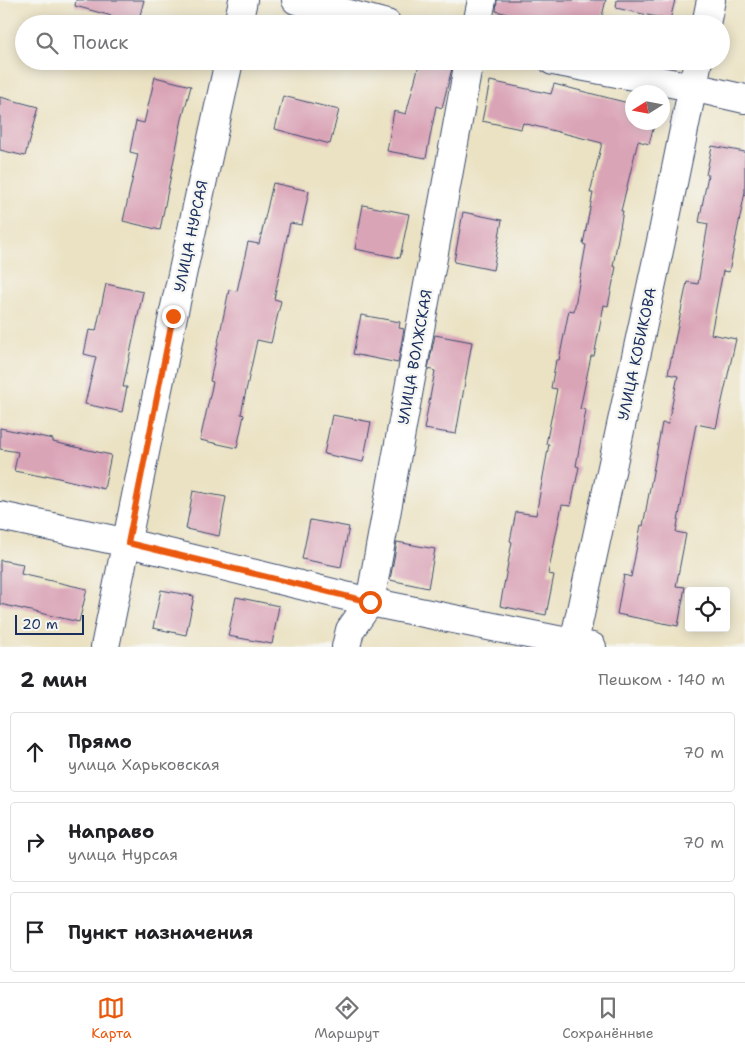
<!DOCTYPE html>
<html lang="ru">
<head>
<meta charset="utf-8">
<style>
  :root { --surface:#fff; --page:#f6f6f6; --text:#202124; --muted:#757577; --line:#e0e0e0; --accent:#ea580c }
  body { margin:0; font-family:"Shantell Sans",sans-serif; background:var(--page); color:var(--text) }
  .controls { position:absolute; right:15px; bottom:15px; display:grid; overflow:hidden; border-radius:5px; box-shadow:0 2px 12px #0003 }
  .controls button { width:45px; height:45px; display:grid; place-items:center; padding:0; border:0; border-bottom:1px solid var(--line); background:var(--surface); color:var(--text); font:25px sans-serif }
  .compass { position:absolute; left:625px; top:85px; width:45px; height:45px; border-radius:50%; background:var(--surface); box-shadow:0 2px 12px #0003; rotate:259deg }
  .scale { position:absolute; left:15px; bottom:12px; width:69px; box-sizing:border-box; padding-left:5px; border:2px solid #1b2f5e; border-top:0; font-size:14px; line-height:18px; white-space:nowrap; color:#1b2f5e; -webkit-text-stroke:4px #f6f6f2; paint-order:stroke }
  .stop { position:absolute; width:15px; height:15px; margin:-11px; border:4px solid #ea580c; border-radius:50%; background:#fff }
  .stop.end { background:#ea580c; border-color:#fff; box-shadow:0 1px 5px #0008 }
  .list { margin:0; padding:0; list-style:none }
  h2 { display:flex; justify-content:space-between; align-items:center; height:65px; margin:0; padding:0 20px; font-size:21px }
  h2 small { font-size:16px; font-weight:400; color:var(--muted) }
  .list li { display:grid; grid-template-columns:32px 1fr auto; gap:15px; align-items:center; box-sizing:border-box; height:80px; margin:0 10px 10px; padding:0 10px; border:1px solid var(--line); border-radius:5px }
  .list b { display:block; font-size:19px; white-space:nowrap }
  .list p { margin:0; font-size:16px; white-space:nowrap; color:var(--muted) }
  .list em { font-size:16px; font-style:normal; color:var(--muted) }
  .icon { flex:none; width:28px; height:28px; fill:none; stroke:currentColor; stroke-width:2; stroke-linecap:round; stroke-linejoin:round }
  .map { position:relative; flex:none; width:745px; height:647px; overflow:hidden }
  .search { position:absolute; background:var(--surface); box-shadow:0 2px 12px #0003; left:15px; right:15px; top:15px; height:55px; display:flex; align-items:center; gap:12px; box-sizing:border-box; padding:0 18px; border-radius:28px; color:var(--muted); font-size:19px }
  .sheet { height:335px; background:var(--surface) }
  nav { display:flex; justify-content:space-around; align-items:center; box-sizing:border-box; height:70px; border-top:1px solid var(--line); background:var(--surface); font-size:14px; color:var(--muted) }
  nav a { display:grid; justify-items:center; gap:2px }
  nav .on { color:var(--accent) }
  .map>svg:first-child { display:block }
  .building { fill:#daa4b7 }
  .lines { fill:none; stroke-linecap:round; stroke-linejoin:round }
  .minor-casing { stroke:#3a4a6d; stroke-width:30 }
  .minor { stroke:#fff; stroke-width:28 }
  .route { stroke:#ea580c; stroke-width:6 }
  .labels { text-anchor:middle; stroke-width:5; stroke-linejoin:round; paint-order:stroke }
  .street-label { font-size:15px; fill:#1b2f5e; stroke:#f6f6f2 }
</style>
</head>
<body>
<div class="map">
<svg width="745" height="647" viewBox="0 0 745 647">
  <rect width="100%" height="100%" fill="#f6f6f2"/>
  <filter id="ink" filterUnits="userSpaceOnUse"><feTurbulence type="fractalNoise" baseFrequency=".02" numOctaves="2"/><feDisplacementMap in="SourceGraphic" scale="10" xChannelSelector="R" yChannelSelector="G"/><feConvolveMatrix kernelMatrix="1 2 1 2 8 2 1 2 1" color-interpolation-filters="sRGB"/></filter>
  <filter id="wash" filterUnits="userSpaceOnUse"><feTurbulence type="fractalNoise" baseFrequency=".0096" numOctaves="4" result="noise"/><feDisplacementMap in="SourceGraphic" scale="20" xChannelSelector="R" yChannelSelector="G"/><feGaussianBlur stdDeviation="1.12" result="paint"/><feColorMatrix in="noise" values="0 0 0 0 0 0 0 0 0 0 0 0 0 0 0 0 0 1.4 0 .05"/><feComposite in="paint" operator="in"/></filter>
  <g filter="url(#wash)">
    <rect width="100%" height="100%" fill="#ebe2c3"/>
    <g id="blocks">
      <path class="building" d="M76,0H144L138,23L75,6Z
        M497,0H606L600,24H560L542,19V23L496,11Z
        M617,0H675L670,20L616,8Z
        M420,61L452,68L442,108L436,106L426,158L387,151L394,111L406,114Z
        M155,77L191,86L182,119L160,230L123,221L138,154L130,152L136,121L144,123Z
        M490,81L551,94L554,84L632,104V122H655L649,144L638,141L621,211H623L613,266L616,267L608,306L604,305L594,356H591L580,409L586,410L576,466L579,467L571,506L562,505L548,574L554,575L546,615L500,606L512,542L510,541L516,512L536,515L549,444H546L557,389L551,388L556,360H559L569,310L574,311L586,245L583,244L593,193H590L602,143L523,123L521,129L482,121Z
        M283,96L339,110L330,144L275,129Z
        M0,97L38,107L25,156L0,150Z
        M712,146L745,152V192L729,272L723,271L711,334L736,339L716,428L696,424L676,532L686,534L676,586L685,587L678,626L617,614L624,575L631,577L641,525L643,526L662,423L668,424L678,376L668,374L687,282L698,284L708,224L699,222L708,175H706Z
        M273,183L309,191L302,225L290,223L274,299L281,301L271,343L257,340L241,414L244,415L237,448L200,440L213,382L210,381L229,290L237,291L248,242L259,244Z
        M363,205L409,214L400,258L355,249Z
        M463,212L502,220L493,270L454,262Z
        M106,284L143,292L123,387H127L122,412L85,404L96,357L84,354L89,330L96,331Z
        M361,315L400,322L399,328L404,329L398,363L353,354Z
        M435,335L472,342L456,434L424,429L435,371L428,369Z
        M332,415L371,422L363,462L324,454Z
        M0,428L53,439V442L111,455L104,489L46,475V477L14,471L18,452L0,449Z
        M193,491L226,497L219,536L186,529Z
        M310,520L349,527L341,567L302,559Z
        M397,542L435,549L428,588L390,580Z
        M0,560L23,564L21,574L87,589L79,622L0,604Z
        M161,590L194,596L186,635L153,628Z
        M236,597L279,606L272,644L228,636Z"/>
    </g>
  </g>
  <g filter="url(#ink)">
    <use href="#blocks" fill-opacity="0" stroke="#3a4a6d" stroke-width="1"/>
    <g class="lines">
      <defs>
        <path id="minor" d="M296,0L387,24
          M238,24L243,0
          M477,24L482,0
          M706,24L711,0
          M553,61L692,87L745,99
          M0,516L128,543L370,602L592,647
          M105,647L173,316L229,61
          M346,647L350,630L370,602L469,61
          M573,647L663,232L698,61"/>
      </defs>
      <use href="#minor" class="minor-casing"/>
      <use href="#minor" class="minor"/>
    </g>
  </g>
  <g class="lines" filter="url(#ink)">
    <path class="route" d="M173,316L128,543L370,602"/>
  </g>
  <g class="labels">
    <g class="street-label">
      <text transform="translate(191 236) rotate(-78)" y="5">УЛИЦА НУРСАЯ</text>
      <text transform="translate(637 354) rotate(-78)" y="5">УЛИЦА КОБИКОВА</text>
      <text transform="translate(415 357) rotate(-80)" y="5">УЛИЦА ВОЛЖСКАЯ</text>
    </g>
  </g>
</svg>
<div class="controls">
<button><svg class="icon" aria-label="locate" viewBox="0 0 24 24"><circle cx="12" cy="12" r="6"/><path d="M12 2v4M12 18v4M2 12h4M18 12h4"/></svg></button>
</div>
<svg class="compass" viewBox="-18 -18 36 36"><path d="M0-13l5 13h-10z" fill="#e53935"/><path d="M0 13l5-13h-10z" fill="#757577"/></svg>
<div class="scale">20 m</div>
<div class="stop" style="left:370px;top:602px"></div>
<div class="stop end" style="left:173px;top:316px"></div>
<div class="search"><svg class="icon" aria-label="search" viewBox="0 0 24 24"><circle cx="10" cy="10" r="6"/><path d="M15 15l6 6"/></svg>Поиск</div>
</div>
<section class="sheet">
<h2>2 мин<small>Пешком · 140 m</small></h2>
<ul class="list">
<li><svg class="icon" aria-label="ahead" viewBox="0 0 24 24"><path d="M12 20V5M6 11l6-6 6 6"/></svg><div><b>Прямо</b><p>улица Харьковская</p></div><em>70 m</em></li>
<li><svg class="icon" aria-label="right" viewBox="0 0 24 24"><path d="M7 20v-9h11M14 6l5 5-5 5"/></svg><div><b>Направо</b><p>улица Нурсая</p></div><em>70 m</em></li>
<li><svg class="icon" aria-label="arrive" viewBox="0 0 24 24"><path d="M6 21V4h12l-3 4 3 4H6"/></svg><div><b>Пункт назначения</b></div></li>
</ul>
</section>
<nav>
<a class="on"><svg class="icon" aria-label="map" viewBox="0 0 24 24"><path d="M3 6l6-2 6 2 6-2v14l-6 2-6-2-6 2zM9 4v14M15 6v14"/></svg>Карта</a>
<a><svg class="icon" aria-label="directions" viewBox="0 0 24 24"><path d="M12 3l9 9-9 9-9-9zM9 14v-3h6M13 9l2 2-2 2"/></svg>Маршрут</a>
<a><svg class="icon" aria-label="saved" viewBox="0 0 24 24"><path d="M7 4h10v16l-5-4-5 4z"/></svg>Сохранённые</a>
</nav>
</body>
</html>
